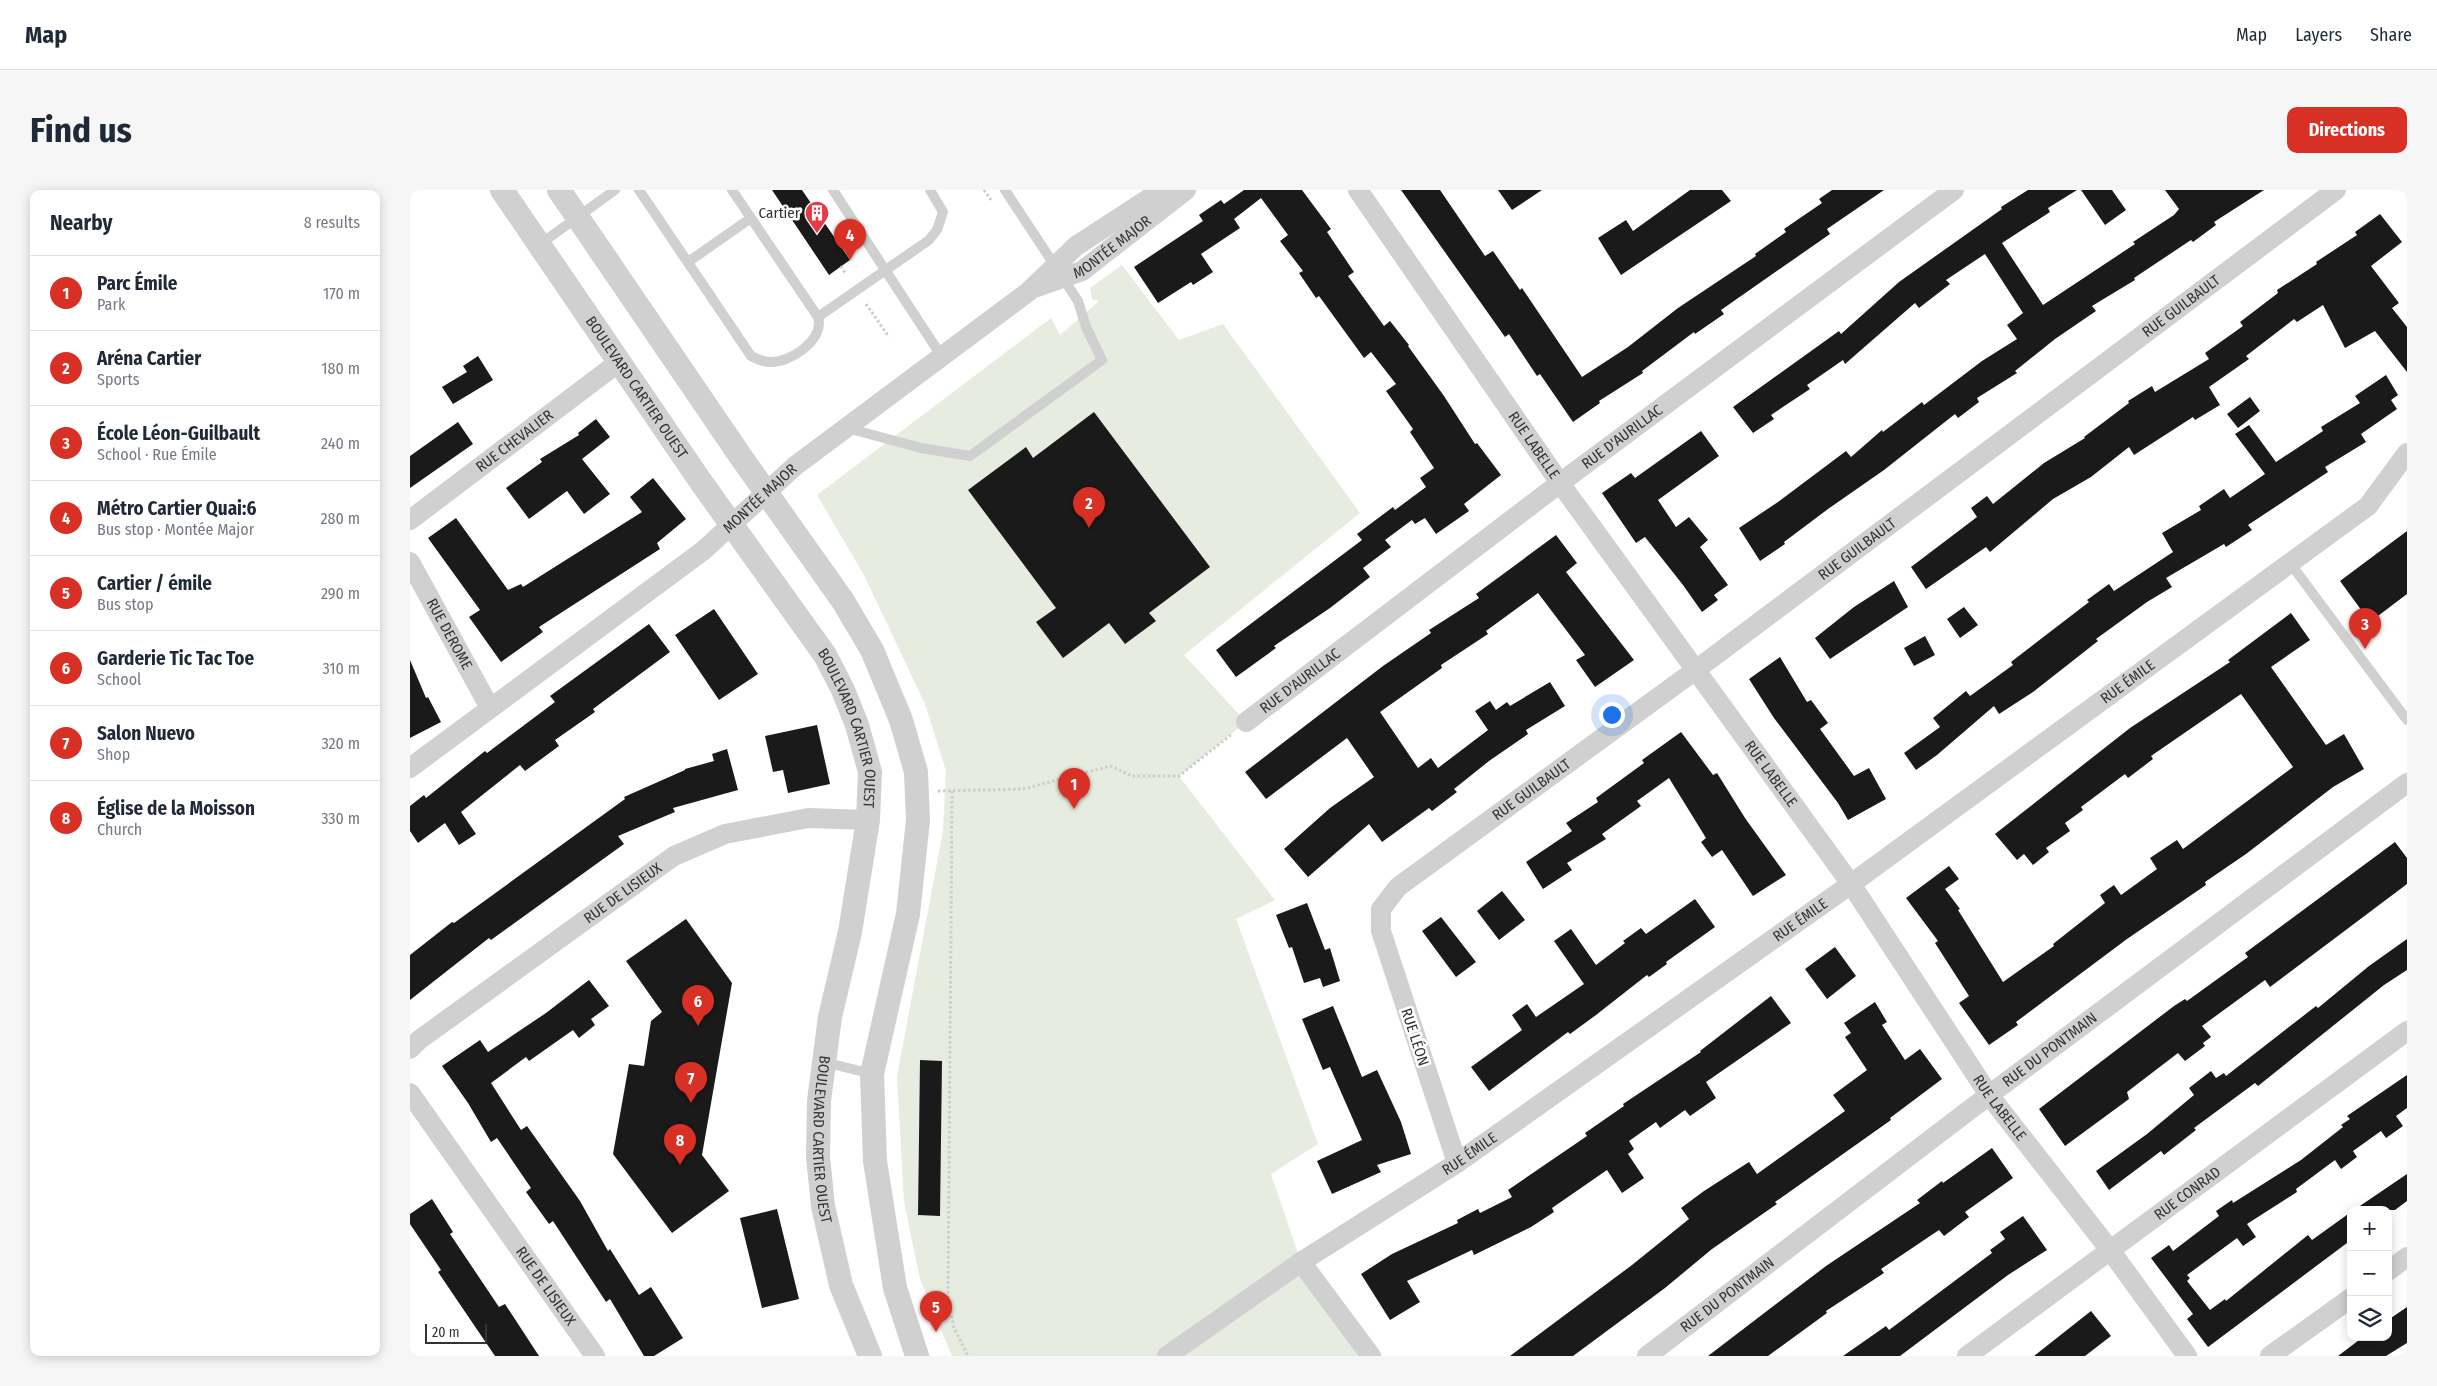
<!DOCTYPE html>
<html lang="en">
<head>
<meta charset="utf-8">
<style>
  :root { --surface:#fff; --page:#f6f6f7; --text:#1f2937; --muted:#747a83; --line:#e0e1e3; --accent:#d93025 }
  body { margin:0; font-family:"Fira Sans Condensed",sans-serif; background:var(--page); color:var(--text) }
  .controls { position:absolute; right:15px; bottom:15px; display:grid; overflow:hidden; border-radius:10px; box-shadow:0 2px 12px #0003 }
  .controls button { width:45px; height:45px; display:grid; place-items:center; padding:0; border:0; border-bottom:1px solid var(--line); background:var(--surface); color:var(--text); font:25px sans-serif }
  .scale { position:absolute; left:15px; bottom:12px; width:62px; box-sizing:border-box; padding-left:5px; border:2px solid #333; border-top:0; font-size:14px; line-height:18px; white-space:nowrap; color:#333; -webkit-text-stroke:4px #fff; paint-order:stroke }
  .you { position:absolute; left:1201px; top:524px; width:18px; height:18px; margin:-12px; border:4px solid #fff; border-radius:50%; background:#1a73e8; box-shadow:0 0 0 8px #1a73e833 }
  .badge { display:grid; place-items:center; width:32px; height:32px; border-radius:50%; background:var(--accent); color:#fff; font-size:16px; font-weight:700 }
  .pin { position:absolute; translate:-50% -41px; filter:drop-shadow(0 1px 2px #0008) }
  .pin::after { content:''; position:absolute; top:26px; width:18px; height:15px; background:inherit; clip-path:polygon(0 0,100% 0,50% 100%) }
  .list { margin:0; padding:0; list-style:none }
  h2 { display:flex; justify-content:space-between; align-items:center; height:65px; margin:0; padding:0 20px; font-size:21px }
  h2 small { font-size:16px; font-weight:400; color:var(--muted) }
  .list li { display:grid; grid-template-columns:32px 1fr auto; gap:15px; align-items:center; box-sizing:border-box; height:75px; padding:0 20px; border-top:1px solid var(--line) }
  .list b { display:block; font-size:19px; white-space:nowrap }
  .list p { margin:0; font-size:16px; white-space:nowrap; color:var(--muted) }
  .list em { font-size:16px; font-style:normal; color:var(--muted) }
  .icon { flex:none; width:28px; height:28px; fill:none; stroke:currentColor; stroke-width:2; stroke-linecap:round; stroke-linejoin:round }
  .map { position:relative; flex:none; width:1997px; height:1166px; overflow:hidden; border-radius:10px }
  header { display:flex; align-items:center; gap:30px; box-sizing:border-box; height:70px; padding:0 25px; background:var(--surface); border-bottom:1px solid var(--line) }
  header strong { font-size:24px }
  nav { display:flex; gap:28px; margin-inline-start:auto; font-size:18px }
  .intro { display:flex; align-items:center; justify-content:space-between; box-sizing:border-box; height:120px; padding:0 30px }
  h1 { margin:0; font-size:35px }
  .button { padding:12px 22px; border-radius:10px; background:var(--accent); color:#fff; font-size:18px; font-weight:700 }
  main { display:flex; gap:30px; padding:0 30px }
  aside { flex:1; background:var(--surface); border-radius:10px; box-shadow:0 2px 12px #0003 }
  .map>svg:first-child { display:block }
  .green { fill:#e6ecdf }
  .building { fill:#1a1a1a }
  .lines { fill:none; stroke-linecap:round; stroke-linejoin:round }
  .path { stroke:#cdcdcd; stroke-width:3; stroke-dasharray:2.5 2.5; stroke-linecap:butt }
  .service { stroke:#d0d0d0; stroke-width:10 }
  .minor { stroke:#d0d0d0; stroke-width:20 }
  .tertiary { stroke:#d0d0d0; stroke-width:24 }
  .labels { text-anchor:middle; stroke-width:5; stroke-linejoin:round; paint-order:stroke }
  .poi-label { font-size:15px; fill:#333; stroke:#fff; text-anchor:end }
  .street-label { font-size:15px; fill:#333; stroke:#fff }
</style>
</head>
<body>
<header>
<strong>Map</strong>
<nav><a>Map</a><a>Layers</a><a>Share</a></nav>
</header>
<div class="intro"><h1>Find us</h1><a class="button">Directions</a></div>
<main>
<aside>
<h2>Nearby<small>8 results</small></h2>
<ul class="list">
<li><span class="badge">1</span><div><b>Parc Émile</b><p>Park</p></div><em>170 m</em></li>
<li><span class="badge">2</span><div><b>Aréna Cartier</b><p>Sports</p></div><em>180 m</em></li>
<li><span class="badge">3</span><div><b>École Léon-Guilbault</b><p>School · Rue Émile</p></div><em>240 m</em></li>
<li><span class="badge">4</span><div><b>Métro Cartier Quai:6</b><p>Bus stop · Montée Major</p></div><em>280 m</em></li>
<li><span class="badge">5</span><div><b>Cartier / émile</b><p>Bus stop</p></div><em>290 m</em></li>
<li><span class="badge">6</span><div><b>Garderie Tic Tac Toe</b><p>School</p></div><em>310 m</em></li>
<li><span class="badge">7</span><div><b>Salon Nuevo</b><p>Shop</p></div><em>320 m</em></li>
<li><span class="badge">8</span><div><b>Église de la Moisson</b><p>Church</p></div><em>330 m</em></li>
</ul>
</aside>
<div class="map">
<svg width="1997" height="1166" viewBox="0 0 1997 1166">
  <rect width="100%" height="100%" fill="#fff"/>
  <path class="green" d="M712,75L769,150L813,134L950,323L774,465L836,532L769,586L865,710L826,729L908,954L861,984L891,1072L961,1166H542L510,1089L494,1012L487,886L533,641L536,581L515,514L454,385L407,305L641,128L650,145L689,111L682,109L680,98Z"/>
  <path class="building" d="M362,0H392L440,70L419,85Z
    M834,0H892L921,39L917,42L944,82L938,86L974,136L980,131L999,155L998,156L1034,206L1065,254L1067,253L1091,285L1054,314L1059,321L1026,344L1015,328L1005,334L1002,330L975,350L981,357L953,378L960,387L920,418L864,456L866,458L826,487L806,460L952,350L947,344L983,317L985,320L1016,297L1010,288L1024,278L1000,242L1003,239L976,201L986,194L961,162L954,168L909,106L906,108L889,83L893,81L870,51L878,45L851,8L824,29L830,38L791,64L803,82L783,95L781,92L748,113L724,77L793,31L789,25L811,10L814,14Z
    M991,0H1030L1075,66L1083,61L1110,100L1112,98L1172,187L1218,157L1268,118L1346,66L1345,64L1376,42L1374,39L1412,13L1409,9L1422,0H1474L1417,39L1420,44L1311,120L1314,124L1285,144L1284,142L1232,181L1233,183L1189,211L1190,213L1163,232L1130,184L1127,186L1099,144L1095,147Z
    M1088,0H1132L1102,20Z
    M1280,0H1312L1321,11L1211,85L1188,48L1216,30L1223,41Z
    M1618,0H1667L1638,18L1640,22L1592,53L1633,115L1725,54L1723,52L1764,25L1769,19L1755,0H1854L1804,32L1806,35L1783,52L1781,50L1724,88L1725,90L1682,116L1686,121L1645,149L1605,181L1607,183L1567,208L1569,212L1548,228L1545,224L1474,280L1418,319L1374,352L1375,354L1350,371L1329,338L1368,312L1436,261L1441,267L1472,240L1473,242L1512,212L1514,215L1572,171L1607,149L1597,135L1613,123L1575,64L1536,90L1540,94L1509,118L1505,113L1435,174L1433,170L1397,195L1400,199L1361,225L1364,229L1343,243L1323,217L1429,141L1431,144L1489,92L1592,19L1591,17Z
    M1671,0H1702L1716,20L1695,35Z
    M1970,24L1992,52L1961,76L1989,113L1982,118L1997,137V182L1965,141L1935,158L1913,115L1887,132L1884,129L1836,166L1839,169L1799,197L1810,215L1785,230L1783,227L1724,265L1719,257L1681,287L1643,309L1580,362L1576,357L1516,399L1501,377L1567,327L1561,318L1577,306L1583,314L1634,273L1675,248L1674,247L1719,213L1718,211L1742,196L1745,202L1799,169L1795,163L1833,136L1830,132L1868,103L1867,100L1907,74L1906,72L1947,45L1945,42Z
    M68,166L83,190L43,214L32,197L57,182L53,176Z
    M1976,185L1988,205L1981,210L1987,219L1951,244L1956,252L1915,277L1918,282L1838,335L1842,340L1816,357L1814,354L1756,388L1762,397L1737,412L1686,449L1688,451L1623,502L1589,524L1584,516L1527,565L1506,580L1494,563L1530,537L1523,528L1556,501L1560,506L1603,475L1601,472L1679,412L1677,410L1699,394L1704,401L1763,362L1752,343L1791,320L1789,316L1814,299L1820,308L1855,284L1825,244L1839,235L1866,272L1913,241L1911,237L1950,213L1945,206Z
    M1840,207L1850,221L1828,238L1817,224Z
    M684,222L800,377L739,423L746,431L715,454L699,433L653,468L626,432L646,418L558,300L616,257L623,268Z
    M186,229L200,247L172,269L200,304L174,324L157,301L119,329L96,298L132,272L130,269L169,245L168,243Z
    M48,232L63,254L0,298V266Z
    M1291,241L1309,266L1248,310L1266,337L1279,327L1298,350L1290,357L1318,395L1304,405L1308,410L1292,422L1273,395L1235,347L1226,353L1192,303L1221,283L1225,288Z
    M243,288L276,329L247,353L250,359L129,437L133,442L91,472L59,427L70,420L18,348L46,328L98,400L111,394L113,397L232,322L220,307Z
    M1997,341V404L1960,432L1930,391Z
    M1146,345L1167,373L1156,382L1224,470L1185,497L1166,470L1175,465L1128,403L1076,441L1078,444L1031,475L1032,478L970,522L1008,578L1021,568L1028,578L1078,540L1065,521L1080,511L1086,520L1097,512L1100,516L1140,492L1155,516L1116,540L1118,544L1079,571L1044,599L1047,602L1022,621L1019,618L972,652L959,634L898,687L874,659L920,618L964,587L937,548L856,609L835,582L973,476L1021,443L1019,440L1069,408L1066,404Z
    M1484,391L1498,417L1420,469L1405,448L1444,417Z
    M1554,417L1568,435L1550,448L1537,429Z
    M304,419L348,484L309,510L265,445Z
    M1881,423L1900,450L1861,477L1916,555L1934,544L1954,579L1923,597L1836,664L1795,692L1796,695L1717,749L1606,832L1608,835L1579,855L1549,813L1559,806L1525,753L1528,751L1496,708L1539,676L1549,689L1535,699L1550,719L1548,720L1593,792L1644,756L1643,754L1695,713L1690,705L1704,695L1711,705L1747,679L1740,668L1767,650L1773,659L1883,577L1831,504L1741,566L1743,569L1718,588L1715,584L1671,617L1673,620L1655,633L1660,641L1636,658L1639,662L1623,675L1614,664L1607,670L1585,644L1720,538L1820,472L1818,470Z
    M239,434L260,462L183,519L185,522L145,550L149,556L115,581L110,575L51,622L66,644L49,655L35,633L8,653L0,641V616L14,605L16,608L75,561L77,563L145,512L140,506Z
    M1515,446L1525,465L1504,476L1494,458Z
    M1370,467L1397,512L1401,510L1418,533L1410,539L1444,586L1459,578L1476,609L1438,630L1428,613L1364,528L1339,489Z
    M0,470L16,508L18,507L31,532L0,548Z
    M407,535L420,594L378,603L373,580L363,582L355,546Z
    M1271,542L1303,585L1307,583L1335,628L1376,685L1343,706L1312,660L1302,667L1291,652L1296,648L1259,588L1227,611L1231,616L1192,644L1196,649L1157,673L1162,680L1133,699L1116,672L1162,641L1156,633L1188,612L1186,608L1234,573L1232,570Z
    M317,559L328,600L263,618L265,622L208,646L214,654L81,750L79,748L0,810V765L42,732L44,733L215,609L214,607L275,580V579L304,571L302,564Z
    M1985,652L1997,668V694L1860,797L1855,790L1792,836L1801,847L1793,853L1795,856L1775,871L1768,863L1717,902L1719,909L1655,956L1629,919L1764,816L1775,809L1777,811L1838,767L1835,763Z
    M1092,701L1115,730L1089,750L1067,721Z
    M1285,709L1305,737L1256,772L1257,774L1239,787L1237,785L1186,825L1160,844L1158,842L1079,901L1061,877L1112,840L1102,825L1117,814L1126,827L1174,794L1144,751L1161,739L1186,775L1215,753L1213,751L1231,738L1236,744Z
    M897,713L915,760L920,758L930,791L913,797L910,788L894,793L882,757L879,758L866,725Z
    M1031,727L1066,772L1046,787L1012,741Z
    M276,729L322,793L292,965L319,1001L262,1043L203,964L219,874L234,876L241,831L252,822L216,771Z
    M1997,749V780L1974,795L1848,896L1845,893L1784,938L1786,940L1754,965L1751,961L1699,1000L1686,981L1737,944L1784,905L1779,898L1801,881L1806,888L1814,883L1816,886L1906,816L1908,818L1959,776Z
    M1425,757L1446,786L1417,809L1395,779Z
    M179,790L199,816L181,829L185,835L169,848L163,840L119,871L116,867L81,893L111,940L117,936L170,1011L198,1061L200,1059L229,1105L241,1097L273,1148L244,1166H234L200,1109L196,1112L143,1031L139,1034L116,1002L121,998L87,948L81,952L58,913L32,876L70,850L78,862L136,823Z
    M1361,806L1381,833L1296,892L1306,908L1280,926L1275,920L1250,938L1246,932L1219,951L1224,959L1218,964L1234,988L1212,1003L1197,980L1142,1018L1144,1022L1121,1037L1064,1065L1062,1060L997,1091L1010,1112L980,1130L951,1084L982,1064L1048,1033L1047,1030L1068,1019L1070,1023L1102,1007L1098,1000L1177,946L1175,943L1214,916L1213,914L1291,862L1290,861Z
    M1465,812L1477,832L1472,835L1495,870L1510,859L1532,889L1480,928L1481,930L1365,1012L1367,1014L1302,1059L1255,1098L1163,1166H1100L1222,1075L1279,1029L1271,1018L1294,1001L1339,972L1347,984L1435,921L1423,905L1457,880L1435,847L1441,843L1434,833Z
    M923,816L952,887L967,880L991,932L1001,964L967,975L971,982L922,1004L907,971L952,950L920,877L913,880L892,829Z
    M510,870L532,871L530,1026L508,1025Z
    M1997,885V918L1986,926L1993,936L1976,948L1971,941L1943,961L1947,967L1931,979L1925,970L1886,999L1887,1002L1837,1034L1846,1047L1833,1056L1827,1048L1777,1085L1780,1088L1777,1091L1800,1120L1815,1109L1816,1111L1898,1045L1902,1050L1941,1022V1050L1798,1157L1777,1129L1783,1124L1741,1068L1759,1055L1763,1061L1809,1026L1806,1021L1822,1010L1823,1013L1891,970L1933,937L1931,935L1940,929L1937,926Z
    M1582,958L1603,988L1555,1022L1559,1027L1534,1046L1529,1040L1471,1079L1474,1083L1416,1121L1417,1123L1358,1166H1298L1416,1076L1510,1013L1507,1010L1532,991L1533,993Z
    M1997,984V1011L1985,1020H1944Z
    M22,1009L43,1042L40,1044L89,1117L95,1114L129,1166H85L28,1082L31,1080L0,1034V1024Z
    M367,1019L389,1109L352,1118L330,1028Z
    M1613,1026L1637,1060L1598,1085L1490,1166H1433L1476,1136L1479,1140L1582,1063L1580,1060L1595,1049L1590,1042Z
    M1997,1117V1153L1976,1166H1928L1953,1147H1978V1130Z
    M1681,1121L1701,1146L1675,1166H1624Z"/>
  <g class="lines">
    <path class="path" d="M574,0L581,10
      M431,76L435,83
      M456,114L479,147
      M528,601L613,599L701,576L722,586H769L822,544
      M542,601L538,1109L544,1138L558,1166"/>
    <path class="service" d="M229,0L341,166C347,169 353,172 360,172C380,173 415,150 408,127L322,0
      M423,0L532,167
      M129,55L205,0
      M278,72L341,28
      M408,127L519,50L527,40L533,22L520,0
      M437,238L511,258L560,266L692,170L676,137L668,111L595,0
      M1880,373L1997,530
      M414,872L462,884"/>
    <g class="minor">
      <path id="s1" d="M948,0L1150,293L1441,694L1579,905L1700,1060L1777,1166"/>
      <path id="s2" d="M627,97L672,81L776,0"/>
      <path id="s3" d="M0,330L209,172"/>
      <path id="s4" d="M0,372L80,518"/>
      <path id="s5" d="M836,532L1150,293L1544,0"/>
      <path id="s6" d="M0,578L294,360L385,276L618,102L666,56L752,0"/>
      <path id="s7" d="M0,859L9,850L264,666L315,644L398,628L458,630"/>
      <path id="s8" d="M0,903L185,1166"/>
      <path id="s9" d="M1047,973L971,741V719L988,697L1287,479L1926,0"/>
      <path d="M891,1072L961,1166"/>
      <path d="M1978,1081L1997,1067"/>
      <path id="s10" d="M757,1166L891,1072L1047,973L1441,694L1958,316L1997,263"/>
      <path id="s11" d="M1237,1166L1579,905L1997,593"/>
      <path id="s12" d="M1557,1166L1997,841"/>
      <path d="M1860,1166L1941,1108"/>
    </g>
    <g class="tertiary">
      <path id="s13" d="M92,0L291,292L415,465L433,500L447,535L460,582L458,630L440,742L420,827L409,911L408,967L413,1016L431,1095L460,1166"/>
      <path d="M149,0L331,267L433,411L462,460L491,530L506,582L508,630L498,724L462,884L465,971L485,1098L507,1166"/>
    </g>
  </g>
  <defs>
    <symbol id="building-pin" viewBox="-11 -11 22 30"><path d="M0 17L-7.5 6A9.5 9.5 0 1 1 7.5 6Z" fill="#e63946" stroke="#fff"/><path d="M-4-6H4V6H1V3H-1V6H-4ZM-2.5-4.3h1.7v1.8h-1.7ZM.8-4.3h1.7v1.8H.8ZM-2.5-1h1.7V.8h-1.7ZM.8-1h1.7V.8H.8Z" fill="#fff"/></symbol>
  </defs>
  <g fill-rule="evenodd">
    <use href="#building-pin" x="393" y="9" width="28" height="38"/>
  </g>
  <g class="labels">
    <g class="poi-label">
      <text x="390" y="28">Cartier</text>
    </g>
    <g class="street-label">
      <text dy="5" stroke="none"><textPath href="#s2" startOffset="86">MONTÉE MAJOR</textPath></text>
      <text dy="5" stroke="none"><textPath href="#s9" startOffset="1269">RUE GUILBAULT</textPath></text>
      <text dy="5" stroke="none"><textPath href="#s13" startOffset="239">BOULEVARD CARTIER OUEST</textPath></text>
      <text dy="5" stroke="none"><textPath href="#s5" startOffset="472">RUE D'AURILLAC</textPath></text>
      <text dy="5" stroke="none"><textPath href="#s3" startOffset="131">RUE CHEVALIER</textPath></text>
      <text dy="5" stroke="none"><textPath href="#s1" startOffset="310">RUE LABELLE</textPath></text>
      <text dy="5" stroke="none"><textPath href="#s6" startOffset="442">MONTÉE MAJOR</textPath></text>
      <text dy="5" stroke="none"><textPath href="#s9" startOffset="864">RUE GUILBAULT</textPath></text>
      <text dy="5" stroke="none"><textPath href="#s4" startOffset="82">RUE DEROME</textPath></text>
      <text dy="5" stroke="none"><textPath href="#s5" startOffset="68">RUE D'AURILLAC</textPath></text>
      <text dy="5" stroke="none"><textPath href="#s10" startOffset="1174">RUE ÉMILE</textPath></text>
      <text dy="5" stroke="none"><textPath href="#s13" startOffset="644">BOULEVARD CARTIER OUEST</textPath></text>
      <text dy="5" stroke="none"><textPath href="#s1" startOffset="715">RUE LABELLE</textPath></text>
      <text dy="5" stroke="none"><textPath href="#s9" startOffset="459">RUE GUILBAULT</textPath></text>
      <text dy="5" stroke="none"><textPath href="#s7" startOffset="264">RUE DE LISIEUX</textPath></text>
      <text dy="5" stroke="none"><textPath href="#s10" startOffset="769">RUE ÉMILE</textPath></text>
      <text transform="translate(1005 847) rotate(72)" y="5">RUE LÉON</text>
      <text dy="5" stroke="none"><textPath href="#s11" startOffset="506">RUE DU PONTMAIN</textPath></text>
      <text dy="5" stroke="none"><textPath href="#s1" startOffset="1120">RUE LABELLE</textPath></text>
      <text dy="5" stroke="none"><textPath href="#s13" startOffset="1064">BOULEVARD CARTIER OUEST</textPath></text>
      <text dy="5" stroke="none"><textPath href="#s10" startOffset="364">RUE ÉMILE</textPath></text>
      <text dy="5" stroke="none"><textPath href="#s12" startOffset="274">RUE CONRAD</textPath></text>
      <text dy="5" stroke="none"><textPath href="#s8" startOffset="236">RUE DE LISIEUX</textPath></text>
      <text dy="5" stroke="none"><textPath href="#s11" startOffset="101">RUE DU PONTMAIN</textPath></text>
    </g>
  </g>
</svg>
<div class="controls">
<button>+</button>
<button>−</button>
<button><svg class="icon" aria-label="layers" viewBox="0 0 24 24"><path d="M12 4l9 5-9 5-9-5zM3 14l9 5 9-5"/></svg></button>
</div>
<div class="scale">20 m</div>
<div class="you"></div>
<div class="pin badge" style="left:664px;top:619px">1</div>
<div class="pin badge" style="left:679px;top:338px">2</div>
<div class="pin badge" style="left:1955px;top:459px">3</div>
<div class="pin badge" style="left:440px;top:70px">4</div>
<div class="pin badge" style="left:526px;top:1142px">5</div>
<div class="pin badge" style="left:288px;top:836px">6</div>
<div class="pin badge" style="left:281px;top:913px">7</div>
<div class="pin badge" style="left:270px;top:975px">8</div>
</div>
</main>
</body>
</html>
